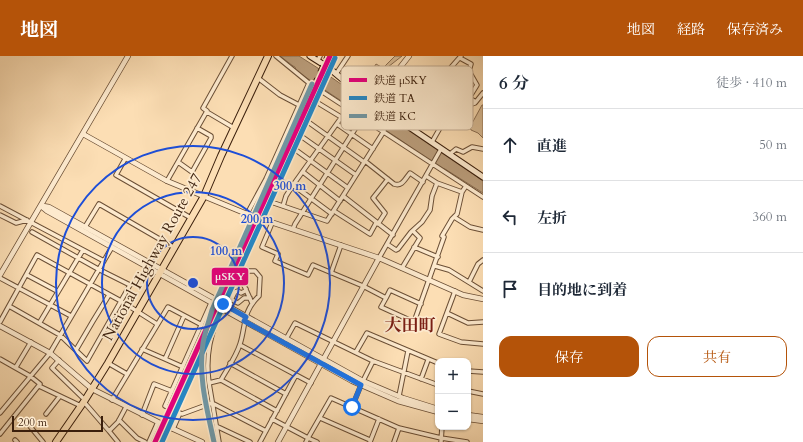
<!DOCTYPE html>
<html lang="ja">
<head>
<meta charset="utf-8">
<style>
  :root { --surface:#fff; --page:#f6f6f7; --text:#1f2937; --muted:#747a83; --line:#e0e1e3; --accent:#b45309 }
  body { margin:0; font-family:Cardo,"Noto Serif JP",serif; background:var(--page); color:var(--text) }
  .controls { position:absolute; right:12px; bottom:12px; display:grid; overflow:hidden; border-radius:8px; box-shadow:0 1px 3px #0004 }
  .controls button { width:36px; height:36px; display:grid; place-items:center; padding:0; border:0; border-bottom:1px solid var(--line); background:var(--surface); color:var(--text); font:20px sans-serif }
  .scale { position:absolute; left:12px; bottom:10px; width:91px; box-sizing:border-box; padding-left:4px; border:2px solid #3b1f0c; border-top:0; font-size:11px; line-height:14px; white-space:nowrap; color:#3b1f0c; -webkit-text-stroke:3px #fdeace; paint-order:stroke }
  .stop { position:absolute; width:12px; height:12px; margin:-9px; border:3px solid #1a73e8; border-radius:50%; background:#fff }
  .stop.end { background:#1a73e8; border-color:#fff; box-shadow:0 1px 4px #0008 }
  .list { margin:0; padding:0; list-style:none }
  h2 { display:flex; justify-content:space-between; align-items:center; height:52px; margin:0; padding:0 16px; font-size:17px }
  h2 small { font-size:13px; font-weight:400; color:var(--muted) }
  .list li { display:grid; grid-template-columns:26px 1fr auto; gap:12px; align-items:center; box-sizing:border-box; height:72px; padding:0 16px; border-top:1px solid var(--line) }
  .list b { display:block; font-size:15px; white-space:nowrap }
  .list em { font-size:13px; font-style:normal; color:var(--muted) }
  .actions { display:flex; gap:8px; padding:12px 16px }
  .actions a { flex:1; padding:9px 0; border:1px solid var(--accent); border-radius:12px; text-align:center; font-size:14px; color:var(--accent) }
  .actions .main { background:var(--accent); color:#fff }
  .icon { flex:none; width:22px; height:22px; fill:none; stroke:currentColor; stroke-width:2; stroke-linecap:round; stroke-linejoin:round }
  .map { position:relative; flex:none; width:483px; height:386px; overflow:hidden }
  header { display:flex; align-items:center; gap:24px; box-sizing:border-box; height:56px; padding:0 20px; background:var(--accent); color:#fff }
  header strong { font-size:19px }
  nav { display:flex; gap:22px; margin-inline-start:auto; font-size:14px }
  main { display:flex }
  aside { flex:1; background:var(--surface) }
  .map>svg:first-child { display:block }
  .green { fill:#dbbe97; stroke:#8b6e52 }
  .water { fill:#ba9d7b; stroke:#876b4f }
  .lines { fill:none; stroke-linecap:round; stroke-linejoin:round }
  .minor-casing { stroke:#6b4f36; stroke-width:5.5 }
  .tertiary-casing { stroke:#6b4f36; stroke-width:6 }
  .secondary-casing { stroke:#3b1f0c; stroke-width:7 }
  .trunk-casing { stroke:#3b1f0c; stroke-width:8 }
  .minor { stroke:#fdeace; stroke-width:3.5 }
  .tertiary { stroke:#fdeace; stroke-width:4.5 }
  .secondary { stroke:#fdeace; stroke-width:5 }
  .trunk { stroke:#fcdeb4; stroke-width:6 }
  .rail { stroke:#3b1f0c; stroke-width:1; stroke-dasharray:7 7; stroke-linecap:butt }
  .rail-1-casing { stroke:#fdeace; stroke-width:8 }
  .rail-2-casing { stroke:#fdeace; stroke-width:8 }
  .rail-3-casing { stroke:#fdeace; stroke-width:8 }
  .rail-1 { stroke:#e5007d; stroke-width:5 }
  .rail-2 { stroke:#2388c8; stroke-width:5 }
  .rail-3 { stroke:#7097a5; stroke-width:5 }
  .route { stroke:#1a73e8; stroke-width:5 }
  .ring { fill:none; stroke:#1d4ed8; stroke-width:2 }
  .labels { text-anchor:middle; stroke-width:3.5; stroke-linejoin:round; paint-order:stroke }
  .street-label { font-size:15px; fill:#3b1f0c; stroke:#fdeace }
  .quarter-label { font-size:17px; font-weight:bold; fill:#7a1f14; stroke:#fdeace }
  .key { fill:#fdeace; stroke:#c3ad94; stroke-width:1 }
  .key-label { font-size:11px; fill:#3b1f0c }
  .centre { fill:#1d4ed8; stroke:#fdeace; stroke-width:2 }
  .ring-label { font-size:12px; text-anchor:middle; font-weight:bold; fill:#1d4ed8; stroke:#fdeace; stroke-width:3.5; stroke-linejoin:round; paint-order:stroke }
  .line-badge { stroke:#fdeace; stroke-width:1.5 }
  .badge-label { font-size:11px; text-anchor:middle; font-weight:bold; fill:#fff }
</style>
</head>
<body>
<header>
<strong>地図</strong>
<nav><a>地図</a><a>経路</a><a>保存済み</a></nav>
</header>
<main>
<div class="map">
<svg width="483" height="386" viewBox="0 0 483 386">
  <rect width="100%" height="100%" fill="#fcdeb4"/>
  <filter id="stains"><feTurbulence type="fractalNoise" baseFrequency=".005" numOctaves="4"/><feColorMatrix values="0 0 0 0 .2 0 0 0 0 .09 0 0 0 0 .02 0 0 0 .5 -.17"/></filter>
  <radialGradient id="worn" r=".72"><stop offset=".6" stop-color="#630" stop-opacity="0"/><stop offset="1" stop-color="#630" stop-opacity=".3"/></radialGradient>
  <path class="green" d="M395,0H402L374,22L363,35L361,32L376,8L383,12Z
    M482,49H483V82L478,77L471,74L470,71Z"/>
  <path class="water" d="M280,0H299L324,16L327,17L328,19L364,44L365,43V45L431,88L476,120H477V121L483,125V137L445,113H442L437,110L399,83L296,15L295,11L293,10Z"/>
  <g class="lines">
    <defs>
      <path id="minor" d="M460,2L471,8L469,15L477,29L469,42L476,46
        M318,4L320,0
        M336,18L348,0
        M258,22L280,39L299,49
        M387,28L417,52
        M313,44L341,61
        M207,56L234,72
        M304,63L364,106
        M404,67C411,54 427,47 432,33L461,0
        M337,68L373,93
        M413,73L417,72L427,58
        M384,75L327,165L271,146L318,33L483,141
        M298,78L356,119
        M432,86L444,65L454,56L462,45L472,48L475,47L483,37
        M293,92L348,132
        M450,98L456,93L463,96L472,91L483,93
        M125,103L116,119L191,162
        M365,105L394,128C402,131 405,123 410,117L423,126
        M178,106L192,116L211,82V80L197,72
        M303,116L340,145
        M426,120L437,127L462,136
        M167,125L207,55L203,52L232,0
        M293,129L332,158
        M343,140L393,179
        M0,150L104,205
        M283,150L286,140L293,129L348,52
        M334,155L370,178L376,167
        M247,158L266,123L309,27L276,0
        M0,159L16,167L27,164
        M454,161L470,171L483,174
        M272,167L262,191L278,198L275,205L308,219L313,209L363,230L386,242L381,251L414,266L444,181L442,180L452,163L457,158L462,136L466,130
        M378,168L385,157L373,142L388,123
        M85,171L99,148L175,192
        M293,173L295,168L362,62
        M387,188L396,194L398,193L411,176L422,166L430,154L432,140L437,127
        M414,191L438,201
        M379,202L441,93
        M435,210L449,214L483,235
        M402,212L420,182L413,175
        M331,217L341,189
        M27,219L57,235
        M0,222L71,260
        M469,226L478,208L483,204
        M246,233L245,235L241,237L238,235L235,236L232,242V244L238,247L244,242H250
        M455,235L439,278L461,286L483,288
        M386,242L390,234L421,248
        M211,247L165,350L182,358L212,347L266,375
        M9,250L60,279L87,305L130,229L98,213L32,176
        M447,257L468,267L483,266
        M0,266L37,199L121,245L157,268
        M40,266L83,194
        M286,283L295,267L373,305L363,325
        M240,289L311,327
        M142,293L165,303
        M76,294L93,265L109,239
        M356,296L367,277L438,307
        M0,303L30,320L40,328L0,378
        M59,304L52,312L85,344
        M373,305L438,329
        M108,307L127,318
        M230,307L286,338
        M16,311L31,286
        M183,311L165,303L184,260
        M468,315L483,316
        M421,323L428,304
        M221,324C227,313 236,301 240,288C246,270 242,256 259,240L260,221L255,215H249L246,217L242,225L252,247
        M209,327C205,298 211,279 221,252
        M39,330L81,350
        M468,335L483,338
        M399,340L408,295
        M112,344L168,251L202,269
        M84,346L109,375
        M352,351L361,329
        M0,357L50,297L112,191
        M46,358L60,340
        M142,359L154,328L172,335
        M320,362L370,384
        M272,363L308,382L331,342L399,372L441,382L467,386
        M119,364L137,382L145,386
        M28,368L43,386
        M216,370L250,386
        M173,373L180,357
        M15,384L17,386
        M118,386L109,375L118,366L126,351
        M149,386L158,366
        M219,386L209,327L221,324L277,355
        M260,386L296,319
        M306,386L308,382L317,386
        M370,386L379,363
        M394,386L399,372
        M441,386L442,371"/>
      <path id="tertiary" d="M362,62L373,46L409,0
        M83,78L167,125L247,158L379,202L463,239L483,243
        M41,150L47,155L352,325L398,345L438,356
        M43,150L49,151L363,325L403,342L438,353
        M0,219L128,0
        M0,270L50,297L92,333L158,366L202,386
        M468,359L483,361
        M468,363L483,365
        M278,386L379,202"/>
      <path id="secondary" d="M310,0L329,12L359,37L483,121"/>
      <path id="trunk" d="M56,386L85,344L108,307L204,140L221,100L268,0"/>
    </defs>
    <use href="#minor" class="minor-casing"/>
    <use href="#tertiary" class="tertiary-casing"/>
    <use href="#secondary" class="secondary-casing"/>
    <use href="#trunk" class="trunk-casing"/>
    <use href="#minor" class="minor"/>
    <use href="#tertiary" class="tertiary"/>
    <use href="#secondary" class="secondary"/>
    <use href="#trunk" class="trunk"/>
    <path class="rail" d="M312,28L325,0"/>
    <defs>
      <path id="rail-1" d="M155,386L330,0"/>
      <path id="rail-2" d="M162,386L335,2"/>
      <path id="rail-3" d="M214,386C207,353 198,321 203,287C205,276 209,265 212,254L312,28"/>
    </defs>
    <use href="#rail-1" class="rail-1-casing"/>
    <use href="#rail-2" class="rail-2-casing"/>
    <use href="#rail-3" class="rail-3-casing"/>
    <use href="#rail-1" class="rail-1"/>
    <use href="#rail-2" class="rail-2"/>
    <use href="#rail-3" class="rail-3"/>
  </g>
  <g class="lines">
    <path class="route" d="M223,248L246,261L244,265L246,266L361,329L352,351"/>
  </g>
  <g class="ring">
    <circle cx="193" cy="227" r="46"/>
    <circle cx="193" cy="227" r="91"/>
    <circle cx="193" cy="227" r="137"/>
  </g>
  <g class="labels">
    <g class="street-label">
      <text transform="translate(152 201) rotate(-61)" y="5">National Highway Route 247</text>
    </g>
    <g class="quarter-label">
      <text x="410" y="275">大田町</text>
    </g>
  </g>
  <rect x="341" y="10" width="132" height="64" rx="6" class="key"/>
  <rect x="349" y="22" width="18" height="4" fill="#e5007d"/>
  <rect x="349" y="40" width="18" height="4" fill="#2388c8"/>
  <rect x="349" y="58" width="18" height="4" fill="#7097a5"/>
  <g class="key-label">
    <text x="374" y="28">鉄道 μSKY</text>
    <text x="374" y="46">鉄道 TA</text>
    <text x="374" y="64">鉄道 KC</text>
  </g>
  <circle cx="193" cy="227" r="6" class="centre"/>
  <g class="ring-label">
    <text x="290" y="134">300 m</text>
    <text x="257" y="167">200 m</text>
    <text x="226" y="199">100 m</text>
  </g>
  <rect class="line-badge" x="211" y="211" width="38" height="19" rx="4" fill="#e5007d"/>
  <g class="badge-label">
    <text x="230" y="224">μSKY</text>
  </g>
  <rect width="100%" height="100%" filter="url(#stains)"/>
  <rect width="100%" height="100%" fill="url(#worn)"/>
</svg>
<div class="controls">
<button>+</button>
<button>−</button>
</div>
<div class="scale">200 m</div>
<div class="stop" style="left:352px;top:351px"></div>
<div class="stop end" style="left:223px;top:248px"></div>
</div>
<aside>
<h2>6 分<small>徒歩 · 410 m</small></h2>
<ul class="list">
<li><svg class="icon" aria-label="ahead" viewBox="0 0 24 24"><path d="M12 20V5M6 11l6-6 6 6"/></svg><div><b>直進</b></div><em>50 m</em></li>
<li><svg class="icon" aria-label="left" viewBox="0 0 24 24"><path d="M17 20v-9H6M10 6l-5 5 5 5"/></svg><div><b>左折</b></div><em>360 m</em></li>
<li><svg class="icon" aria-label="arrive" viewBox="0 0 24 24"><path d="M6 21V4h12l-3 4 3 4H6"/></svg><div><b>目的地に到着</b></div></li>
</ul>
<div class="actions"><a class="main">保存</a><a>共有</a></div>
</aside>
</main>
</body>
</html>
